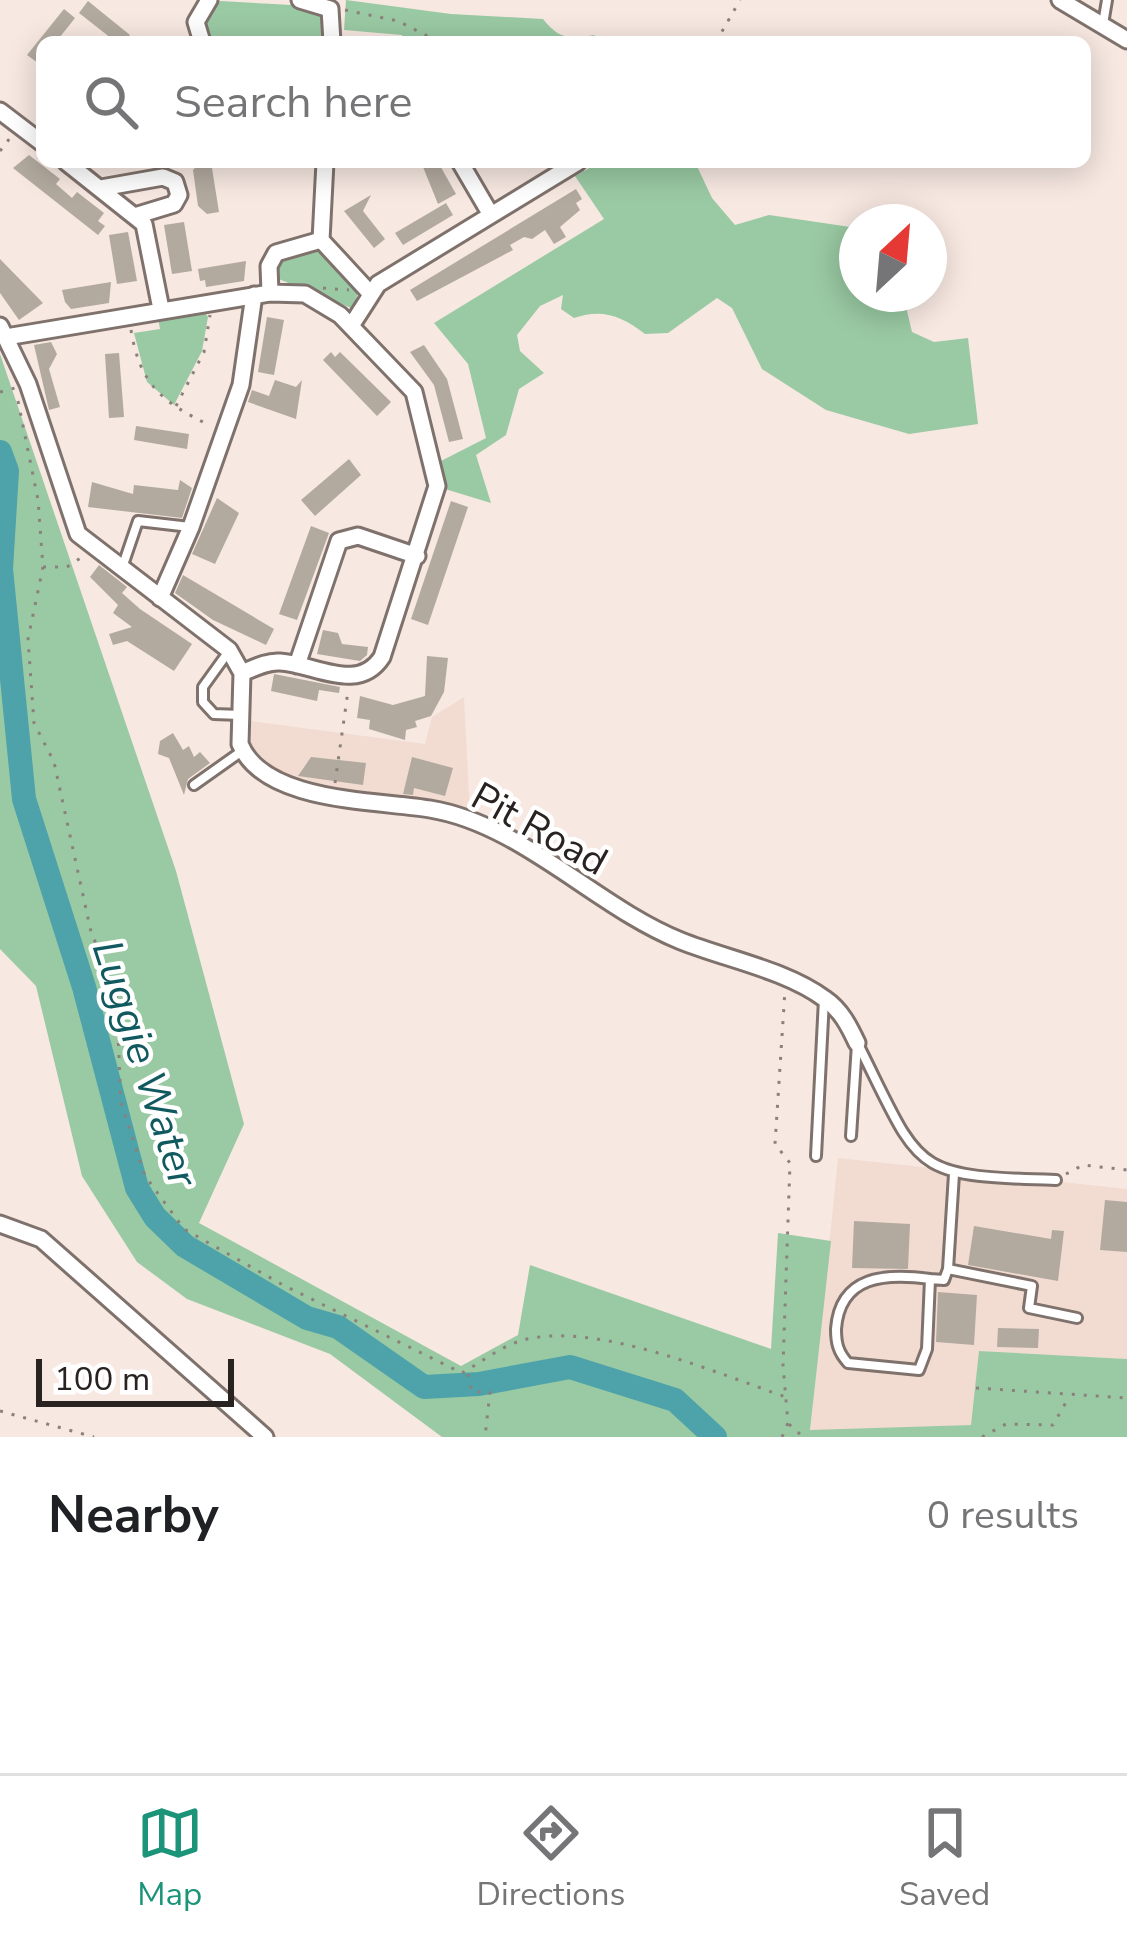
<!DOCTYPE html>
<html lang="en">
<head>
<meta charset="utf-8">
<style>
  :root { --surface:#fff; --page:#f6f6f6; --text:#202124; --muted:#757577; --line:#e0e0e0; --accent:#1c9479 }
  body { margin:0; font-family:"Nunito Sans",sans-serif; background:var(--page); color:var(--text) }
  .compass { position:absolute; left:839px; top:204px; width:108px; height:108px; border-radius:50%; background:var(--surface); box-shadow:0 6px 30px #0003; rotate:26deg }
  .scale { position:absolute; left:36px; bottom:30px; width:198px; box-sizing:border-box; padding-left:12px; border:6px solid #282220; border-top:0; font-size:33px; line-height:42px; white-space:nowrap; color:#282220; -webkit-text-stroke:9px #fff; paint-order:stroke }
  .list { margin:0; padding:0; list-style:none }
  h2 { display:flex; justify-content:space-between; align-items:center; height:156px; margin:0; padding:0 48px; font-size:51px }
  h2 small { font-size:39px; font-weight:400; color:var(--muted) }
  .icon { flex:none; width:66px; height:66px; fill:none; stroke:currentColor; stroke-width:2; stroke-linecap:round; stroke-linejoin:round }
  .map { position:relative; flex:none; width:1127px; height:1437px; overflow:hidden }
  .search { position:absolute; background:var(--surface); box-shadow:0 6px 30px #0003; left:36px; right:36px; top:36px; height:132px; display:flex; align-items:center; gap:30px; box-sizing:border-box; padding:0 42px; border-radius:18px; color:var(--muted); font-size:45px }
  .sheet { height:336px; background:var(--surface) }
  nav { display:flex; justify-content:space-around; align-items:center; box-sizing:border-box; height:168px; border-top:3px solid var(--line); background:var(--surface); font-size:33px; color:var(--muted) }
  nav a { display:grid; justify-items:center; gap:6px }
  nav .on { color:var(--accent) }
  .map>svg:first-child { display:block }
  .built { fill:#f2dcd1 }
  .green { fill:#9acaa3 }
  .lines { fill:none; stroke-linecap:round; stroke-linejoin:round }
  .river { stroke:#4ea3aa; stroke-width:24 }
  .building { fill:#b2aa9f }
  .service-casing { stroke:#7f726c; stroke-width:14 }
  .minor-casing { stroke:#7f726c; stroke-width:21 }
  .path { stroke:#8b817c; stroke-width:3; stroke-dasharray:3 9; stroke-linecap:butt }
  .service { stroke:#fff; stroke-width:8 }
  .minor { stroke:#fff; stroke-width:15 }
  .labels { text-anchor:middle; stroke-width:9; stroke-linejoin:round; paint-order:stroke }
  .street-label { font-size:39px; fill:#282220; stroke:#fff }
  .water-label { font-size:42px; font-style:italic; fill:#10595f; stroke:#fff }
</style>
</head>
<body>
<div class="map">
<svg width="1127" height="1437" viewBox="0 0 1127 1437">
  <rect width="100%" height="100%" fill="#f7e8e1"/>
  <path class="built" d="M464,697L470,815L402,798L298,785L249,752L251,721L425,744L432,717Z
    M838,1158L1127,1189V1359L980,1351L971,1425L810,1431Z"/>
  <path class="green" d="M346,0L451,14L543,19C558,38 570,41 593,35L609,42H403L402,35L344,30Z
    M220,1L310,6L326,22V38L209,42L201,26L212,4Z
    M600,162H695L712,198L735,225L769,215L857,228V294H903L912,332L934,342L968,338L978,424L909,434L826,410L762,369L732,308L717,298L668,333L645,334C622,316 602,308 574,318L561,309L563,295L540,306L517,335L520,351L544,373L519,389L506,435L476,455L491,503L445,489L441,461L486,438L468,364L434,323L604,219L575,176Z
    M319,248L358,291L354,309L276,278V261Z
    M204,311L208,317L202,351L174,405L147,382L134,333L160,329L158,318Z
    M0,354L176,871L244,1124L199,1223L461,1366L518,1335L530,1265L771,1349L778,1233L831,1241L810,1430L971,1425L979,1351L1127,1359V1437H442L330,1354L187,1299L137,1262L82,1176L36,986L0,949Z"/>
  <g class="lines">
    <path class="river" d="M0,452L7,471L1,569L24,799L84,987L137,1188L155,1217L185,1246L307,1318L338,1327L424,1387L479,1384L570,1367L675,1400L715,1437"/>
  </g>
  <path class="building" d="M88,1L130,35L124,42H116L79,13Z
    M64,9L75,18L56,42H42V66L27,55Z
    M29,155L60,179L56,184L72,198L77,192L104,213L98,221L105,226L98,235L13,168Z
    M200,162H211L219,212L207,214L198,206L193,170Z
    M421,162H438L456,194L438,204Z
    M576,189L582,199L576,203L580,210L560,227L566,237L554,244L545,230L532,239L524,237L510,245L513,250L417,301L410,290Z
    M371,195L363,211L385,239L374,248L344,211Z
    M446,203L453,215L403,245L395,233Z
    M184,222L192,271L172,274L164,225Z
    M128,232L137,281L117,284L109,235Z
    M0,259L43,303L19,320L0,293Z
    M246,261L244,281L206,287L205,280L200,281L198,269Z
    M111,282L109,303L71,309L65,302L62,290Z
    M267,317L284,320L274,375L258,372Z
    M51,342L57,354L49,369L60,407L49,410L34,345Z
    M424,345L447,379L463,439L449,442L434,385L410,352Z
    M331,352L335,357L340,352L391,402L377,416L323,360Z
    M119,353L124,417L109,418L105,354Z
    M275,380L296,387L302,380L296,419L248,402L252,390L269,396Z
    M136,426L189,434L187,449L134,440Z
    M349,459L361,475L315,516L301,500Z
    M180,480L192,488L182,518L88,507L92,482L133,494L134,485L178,490Z
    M217,498L239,513L215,564L192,554Z
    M451,501L468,507L428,625L411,619Z
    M311,526L329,533L297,620L279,614Z
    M99,565L127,587L122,593L140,609L192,644L174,671L127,641L113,645L109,634L132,627L113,613L118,605L90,577Z
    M183,575L274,629L266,645L213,620L175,593Z
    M323,630L338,633L342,644L368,647L367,655L360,661L317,654Z
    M427,656L448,658L444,692L431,716L415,721L417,727L406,730L405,740L369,729L370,720L357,718L360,696L393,705L425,696Z
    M274,674L340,687L339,693L319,690L317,701L271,691Z
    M173,733L183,750L189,746L194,757L200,752L210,763L188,779L184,795L169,758L158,754L160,741Z
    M311,757L366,763L363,785L298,776Z
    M412,757L453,768L445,796L414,788L413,795L403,794Z
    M1105,1200L1127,1202V1252L1100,1250Z
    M854,1221L910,1224L908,1269L852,1268Z
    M974,1226L1051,1239L1052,1230L1064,1231L1058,1281L968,1265Z
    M938,1292L977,1295L974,1345L936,1342Z
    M998,1328L1039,1329L1038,1348L997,1347Z"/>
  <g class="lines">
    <defs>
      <path id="service" d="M1103,24L1107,0
        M123,565L138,521L190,527
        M229,651L203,687V702L214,714L241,715
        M194,785L242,751
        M858,1044C922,1172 909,1176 1056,1180
        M851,1136L857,1044
        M816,1156L824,999
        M948,1269L1032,1286L1029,1308L1077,1318
        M930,1279C886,1273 840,1275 836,1329C836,1343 838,1352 848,1363L919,1370L927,1349L930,1279L944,1280L948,1269L954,1174"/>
      <path id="minor" d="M300,0L330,9L332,42
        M1060,0L1127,40
        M202,42L196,22L209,0
        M0,111L42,143
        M66,162L144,224L161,309
        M325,162L321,240L369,292
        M460,162L491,215
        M101,188L163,177L175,182L179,195L174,204L138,215
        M270,293L269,266L276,253L321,240
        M0,326L28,384L78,534L229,650L242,673L240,744C264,803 376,800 430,809C522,824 596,907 681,941C726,959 786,970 825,999C841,1010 849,1026 857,1043
        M351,326L378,284L578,162
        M6,337L270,293L305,294L340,315L414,392L437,486L382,657C358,694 315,664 280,662C267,661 254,668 242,673
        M160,598L191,527L241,385L254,295
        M297,665L339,541L358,536L417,556
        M0,1224L41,1239L265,1437"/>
    </defs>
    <use href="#service" class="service-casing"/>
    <use href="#minor" class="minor-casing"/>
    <path class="path" d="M345,10L398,21L439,42
      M716,42L740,0
      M0,151L10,138
      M323,288L349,290
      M131,330C140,385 162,402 211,426
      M0,392L15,388
      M18,401L38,500L43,567L28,639L34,723L54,762L91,932L116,990L121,1103L145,1176L184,1229L283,1285L462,1373C480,1363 500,1347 520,1341C592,1319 716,1373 786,1397
      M176,406L204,352L210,315
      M43,567H67L82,557
      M335,783L348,691
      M1066,1174L1083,1165L1127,1170
      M468,1374L472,1392H490L485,1437
      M976,1388L1127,1398
      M0,1411L94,1437
      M789,1424L803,1437
      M782,1437L788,1423L783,1365L790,1163L775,1144L785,990
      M982,1437L1006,1424L1053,1425L1069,1397"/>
    <use href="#service" class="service"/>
    <use href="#minor" class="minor"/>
  </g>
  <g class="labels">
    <g class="street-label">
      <text transform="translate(540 828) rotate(29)" y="14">Pit Road</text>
    </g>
    <g class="water-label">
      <text transform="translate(146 1063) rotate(72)" y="15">Luggie Water</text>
    </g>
  </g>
</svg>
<svg class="compass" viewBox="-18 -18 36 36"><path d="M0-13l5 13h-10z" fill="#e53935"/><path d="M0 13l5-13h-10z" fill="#757577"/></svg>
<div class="scale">100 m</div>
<div class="search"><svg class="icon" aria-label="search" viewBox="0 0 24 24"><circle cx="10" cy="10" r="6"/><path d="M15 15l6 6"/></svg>Search here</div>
</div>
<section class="sheet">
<h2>Nearby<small>0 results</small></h2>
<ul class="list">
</ul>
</section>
<nav>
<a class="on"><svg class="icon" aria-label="map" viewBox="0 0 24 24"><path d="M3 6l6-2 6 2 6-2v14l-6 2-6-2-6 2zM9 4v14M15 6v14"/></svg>Map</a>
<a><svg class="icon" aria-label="directions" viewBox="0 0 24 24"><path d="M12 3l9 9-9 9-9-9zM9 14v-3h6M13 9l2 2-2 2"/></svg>Directions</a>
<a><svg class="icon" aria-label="saved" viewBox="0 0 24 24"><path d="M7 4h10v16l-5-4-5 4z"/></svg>Saved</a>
</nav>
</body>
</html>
